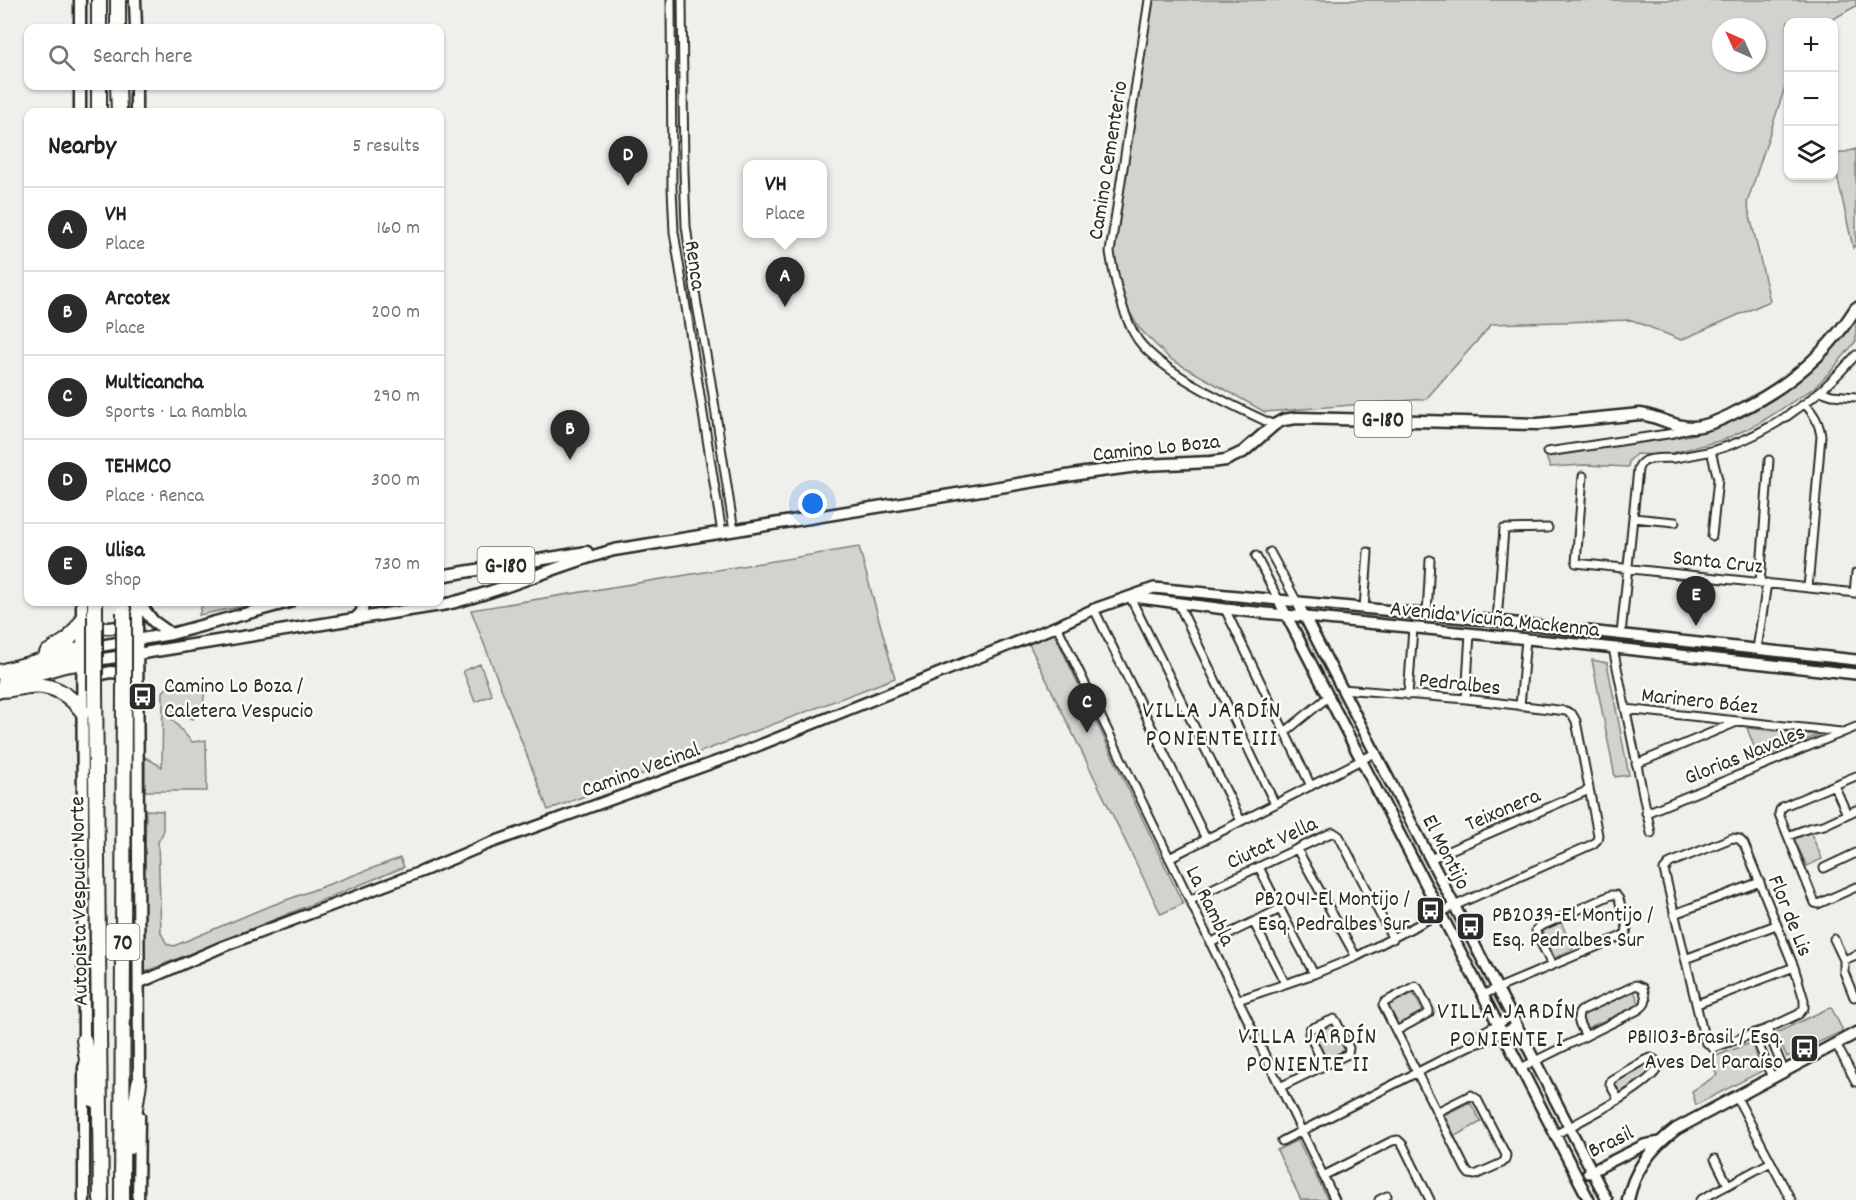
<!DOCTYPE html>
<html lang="en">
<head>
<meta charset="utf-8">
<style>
  :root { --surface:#fff; --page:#f6f6f6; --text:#222; --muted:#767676; --line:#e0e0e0; --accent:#2b2b2b }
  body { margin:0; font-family:Dekko,sans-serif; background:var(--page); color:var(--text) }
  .controls { position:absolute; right:18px; top:18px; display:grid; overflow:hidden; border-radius:12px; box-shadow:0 2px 4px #0004 }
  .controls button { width:54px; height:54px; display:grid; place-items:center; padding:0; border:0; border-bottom:2px solid var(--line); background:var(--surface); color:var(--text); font:30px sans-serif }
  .compass { position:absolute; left:1712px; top:18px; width:54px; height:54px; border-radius:50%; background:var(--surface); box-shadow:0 2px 4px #0004; rotate:315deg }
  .you { position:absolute; left:813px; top:504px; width:21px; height:21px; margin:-15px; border:4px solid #fff; border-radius:50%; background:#1a73e8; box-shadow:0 0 0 9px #1a73e833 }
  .badge { display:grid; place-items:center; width:39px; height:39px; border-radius:50%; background:var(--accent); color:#fff; font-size:20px; font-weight:700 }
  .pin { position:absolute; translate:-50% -50px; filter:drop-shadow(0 2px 3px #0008) }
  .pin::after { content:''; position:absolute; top:32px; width:21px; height:18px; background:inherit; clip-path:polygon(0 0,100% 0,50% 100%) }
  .popup { position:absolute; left:743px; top:160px; width:84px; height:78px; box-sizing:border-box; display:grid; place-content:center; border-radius:12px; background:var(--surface); filter:drop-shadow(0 2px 4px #0005); font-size:20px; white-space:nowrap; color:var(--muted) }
  .popup b { font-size:22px; color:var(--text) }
  .popup::after { content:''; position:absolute; left:50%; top:100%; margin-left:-12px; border:12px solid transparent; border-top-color:var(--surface) }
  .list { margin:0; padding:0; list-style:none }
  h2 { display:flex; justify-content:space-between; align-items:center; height:78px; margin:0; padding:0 24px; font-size:26px }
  h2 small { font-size:20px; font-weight:400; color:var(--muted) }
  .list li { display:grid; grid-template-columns:39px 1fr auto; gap:18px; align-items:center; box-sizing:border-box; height:84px; padding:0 24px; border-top:2px solid var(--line) }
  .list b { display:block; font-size:22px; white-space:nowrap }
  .list p { margin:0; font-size:20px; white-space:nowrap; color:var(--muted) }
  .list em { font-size:20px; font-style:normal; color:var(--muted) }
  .icon { flex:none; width:33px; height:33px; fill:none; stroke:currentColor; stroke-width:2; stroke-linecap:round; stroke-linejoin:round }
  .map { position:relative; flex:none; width:1856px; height:1200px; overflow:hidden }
  .search { position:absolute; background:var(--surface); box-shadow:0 2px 4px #0004; left:24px; top:24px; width:420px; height:66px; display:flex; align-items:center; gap:15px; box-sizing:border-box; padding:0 21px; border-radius:12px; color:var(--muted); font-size:22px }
  .panel { position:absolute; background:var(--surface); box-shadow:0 2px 4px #0004; left:24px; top:108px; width:420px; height:498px; border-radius:12px }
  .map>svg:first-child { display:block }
  .green { fill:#d3d2cf; stroke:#7f7e7d; stroke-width:1.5; fill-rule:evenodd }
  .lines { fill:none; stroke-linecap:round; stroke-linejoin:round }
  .minor-casing { stroke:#2b2b2b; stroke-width:11 }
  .tertiary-casing { stroke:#2b2b2b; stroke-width:14 }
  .secondary-casing { stroke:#2b2b2b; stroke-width:15 }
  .primary-casing { stroke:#2b2b2b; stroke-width:15 }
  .motorway-casing { stroke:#2b2b2b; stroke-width:18 }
  .minor { stroke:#fdfcf7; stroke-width:7 }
  .tertiary { stroke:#fdfcf7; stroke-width:9 }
  .secondary { stroke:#fdfcf7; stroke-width:10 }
  .primary { stroke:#fdfcf7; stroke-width:10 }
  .motorway { stroke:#fdfcf7; stroke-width:14 }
  .motorway-bridge-casing { stroke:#2b2b2b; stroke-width:18; stroke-linecap:butt }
  .motorway-bridge { stroke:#fdfcf7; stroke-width:14 }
  .labels { text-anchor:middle; stroke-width:5; stroke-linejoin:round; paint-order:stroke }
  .shield { fill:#fdfcf7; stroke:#6a6a68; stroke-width:1.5 }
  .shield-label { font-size:21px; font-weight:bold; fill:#2b2b2b }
  .street-label { font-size:22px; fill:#2b2b2b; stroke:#fdfcf7 }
  .poi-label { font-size:22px; fill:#2b2b2b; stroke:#fdfcf7; text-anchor:start }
  .neighbourhood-label { font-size:24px; letter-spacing:1.5px; fill:#2b2b2b; stroke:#fdfcf7 }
</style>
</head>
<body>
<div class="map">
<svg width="1856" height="1200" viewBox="0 0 1856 1200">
  <rect width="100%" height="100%" fill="#f0efeb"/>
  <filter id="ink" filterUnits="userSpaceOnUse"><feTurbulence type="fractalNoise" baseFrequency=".0167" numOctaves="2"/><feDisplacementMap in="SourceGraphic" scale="12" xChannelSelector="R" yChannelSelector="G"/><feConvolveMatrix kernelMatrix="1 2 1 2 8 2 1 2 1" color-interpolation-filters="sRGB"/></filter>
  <g filter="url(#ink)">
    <path class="green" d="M1153,0H1856V6L1828,22H1788V78L1747,203L1770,301L1681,340L1632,320L1492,324L1426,399L1265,412L1170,359L1139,328L1129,311L1114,267V240ZM1721,27H1757V63H1721Z
      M1856,149V244L1853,248L1834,162V155Z
      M1856,319V341L1832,370L1814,388L1758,424L1723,440L1664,455L1636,454L1629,461L1628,467L1585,465L1550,467L1546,457L1691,435L1742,417L1790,386L1828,355Z
      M859,547L895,678L548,810L471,610Z
      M203,602H263L199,615Z
      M1054,633L1183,904L1161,914L1029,644Z
      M1592,660L1607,663L1629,775L1615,777Z
      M480,664L492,695L475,702L463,671Z
      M185,679C210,685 208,702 193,719L174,710L169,716L192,742L206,740L207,791H145V757L162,767L163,692L171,683Z
      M1747,728L1818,735L1759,759Z
      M146,810L163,811V833L158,842L161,933L167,944L174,946L262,909L400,858L404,867L142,973Z
      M1810,831L1822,859L1807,866L1794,839Z
      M1561,922L1573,949L1555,958L1542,931Z
      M1634,991L1640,1005L1587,1028L1581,1015Z
      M1413,993L1424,1013L1397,1027L1387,1006Z
      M1831,1007L1843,1031L1787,1057L1776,1033Z
      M1332,1023L1346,1050L1325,1060L1312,1034Z
      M1751,1043L1762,1071L1696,1105L1692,1091L1717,1075L1710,1058Z
      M1647,1062L1653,1072L1619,1093L1613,1083Z
      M1470,1102L1481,1122L1455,1136L1444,1115Z
      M1298,1140L1328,1200H1301L1277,1150Z"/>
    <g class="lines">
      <defs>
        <path id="minor" d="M671,0L672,188L674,232L722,533
          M682,0L684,170L686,226L697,305L711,382L734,531
          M1149,0L1110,252C1114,278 1123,318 1138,340C1163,374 1235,407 1274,425
          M1820,391L1832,395L1856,397
          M1805,404C1814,414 1819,422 1821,436L1808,588
          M1711,451L1718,479L1712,536
          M1547,452L1674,433L1688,429
          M1583,476L1576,563L1856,593
          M1633,518L1675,522
          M1270,552L1297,602
          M1256,556L1278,599
          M1760,583L1769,460
          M1854,593L1856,573
          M1130,597L1241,821
          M1178,603L1275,804
          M1094,609L1206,839
          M1225,609L1311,786
          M1364,609L1368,552
          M1427,615L1430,560
          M1497,621L1504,529L1548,528
          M1057,626L1335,1200
          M1621,634L1638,469C1639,466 1640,464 1643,462C1651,457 1666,459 1675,458C1686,456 1696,454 1707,452C1765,438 1817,400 1856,355
          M1613,648L1651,833
          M1757,649L1767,583
          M1408,695L1413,628
          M1466,699L1470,633
          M1520,706L1526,639
          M1625,709L1841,732
          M1285,732L1328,697
          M1636,764L1737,722
          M1856,776L1784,806L1780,810L1779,814L1815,903L1818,904L1856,887
          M1834,785L1847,814
          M1646,813L1856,727
          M1788,836L1809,828L1824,825L1856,810
          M1732,838L1739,839L1744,844L1794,967L1804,1000V1008L1799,1014L1767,1029L1713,1048L1705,1041L1664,870L1670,863Z
          M1297,849L1356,957
          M1169,858L1375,753
          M1430,859L1589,790
          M1259,867L1280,909L1314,974
          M1824,868L1856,853
          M1190,901L1203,893L1333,832L1339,836L1393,939
          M1674,914L1760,882
          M1254,923L1285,983
          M1834,939L1844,960L1856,955
          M1210,943L1280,909
          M1685,959L1776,925
          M1844,960V972L1854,997
          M1415,986L1418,988L1429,1010V1013L1396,1031L1383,1005L1385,1002Z
          M1482,995L1622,936L1626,933L1627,928L1619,899L1616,895H1611L1539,927L1536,930L1537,935L1552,965
          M1238,1000L1314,974L1356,957L1454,906L1593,844L1597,840L1598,835L1576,721L1572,714L1566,711L1466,699L1342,689
          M1697,1004L1794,967
          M1767,1029L1784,1071
          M1396,1031L1466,1170L1469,1174L1475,1175L1502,1163L1505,1160L1506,1155L1477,1099L1471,1095L1437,1112
          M1754,1033L1772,1078
          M1836,1044L1856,1082
          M1469,1046L1477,1035L1511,1017
          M1521,1068L1638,1010C1649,1003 1646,999 1643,988L1636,985L1581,1011C1574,1018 1582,1028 1586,1036
          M1280,1087L1348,1054L1349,1048L1336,1021L1334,1019L1310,1029L1309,1034L1324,1065
          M1736,1096L1791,1200
          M1555,1135C1576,1123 1651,1086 1658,1067L1655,1060L1651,1058L1645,1060L1611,1080L1610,1084L1618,1099
          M1282,1141L1469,1046L1485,1041L1516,1026
          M1715,1159L1728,1185
          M1323,1176L1392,1141L1398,1140L1403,1145L1430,1200
          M1379,1200L1387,1196
          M1700,1200L1771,1162"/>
        <path id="tertiary" d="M1133,597L1225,609L1578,644L1856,674
          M1278,599L1589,1200
          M1297,602L1607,1200
          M139,983L224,946L423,871L485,845L740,753L1057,626L1094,609L1154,588L1497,621L1856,660
          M1588,1173L1644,1145L1660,1142"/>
        <path id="secondary" d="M135,0L136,28
          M80,28V0
          M80,86V112
          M136,86V112
          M84,1067V1200
          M138,1200L139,1116
          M1628,1200C1634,1170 1652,1147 1676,1129L1856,1033"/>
        <path id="primary" d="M440,576L587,552
          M82,602L84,1040
          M137,602L139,1083
          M138,602L153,621L171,634
          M356,618L362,612L363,602
          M88,623C102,630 117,629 130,622
          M88,648L171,634L289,602
          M89,661L137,654L447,604C504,591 557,565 614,550L1085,473L1145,465L1211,462L1226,460L1243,452L1274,425L1283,420L1297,418L1538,424L1640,414C1659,416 1674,428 1693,427C1708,426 1723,419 1736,412C1785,389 1827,354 1856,308
          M88,678L110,672L131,674"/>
        <path id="motorway" d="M99,0V28
          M118,0V28
          M99,86V112
          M118,86L119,112
          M95,602V616
          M47,653L69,639L83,620
          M0,672L83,649
          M5,682L64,665L83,662
          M0,690C10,690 19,687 29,686C52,683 69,694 83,712
          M95,690L101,1200
          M84,1040L93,1099
          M129,1147L139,1083
          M122,1200L124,687"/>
      </defs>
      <use href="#minor" class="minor-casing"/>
      <use href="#tertiary" class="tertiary-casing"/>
      <use href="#secondary" class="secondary-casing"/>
      <use href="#primary" class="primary-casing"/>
      <use href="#motorway" class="motorway-casing"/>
      <use href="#minor" class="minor"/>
      <use href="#tertiary" class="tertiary"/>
      <use href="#secondary" class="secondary"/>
      <use href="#primary" class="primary"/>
      <use href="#motorway" class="motorway"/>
      <defs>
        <path id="motorway-bridge" d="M95,616V690
          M124,687V612"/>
      </defs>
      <use href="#motorway-bridge" class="motorway-bridge-casing"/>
      <use href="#motorway-bridge" class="motorway-bridge"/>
    </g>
  </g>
  <defs>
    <symbol id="bus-square" viewBox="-11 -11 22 22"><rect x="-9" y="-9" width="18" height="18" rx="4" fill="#2b2b2b" stroke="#fdfcf7"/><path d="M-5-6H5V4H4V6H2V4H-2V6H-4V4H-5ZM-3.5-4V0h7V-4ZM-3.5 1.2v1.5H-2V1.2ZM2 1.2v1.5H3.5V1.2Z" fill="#fff"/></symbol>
  </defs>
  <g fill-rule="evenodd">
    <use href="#bus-square" x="126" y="680" width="33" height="33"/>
    <use href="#bus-square" x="1414" y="894" width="33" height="33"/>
    <use href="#bus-square" x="1454" y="910" width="33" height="33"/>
    <use href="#bus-square" x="1788" y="1032" width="33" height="33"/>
  </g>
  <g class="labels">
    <g class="shield">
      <rect x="1354.5" y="401" width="57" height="36" rx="4.5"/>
      <rect x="477.5" y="547" width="57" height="36" rx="4.5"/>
      <rect x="106.5" y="924" width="33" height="36" rx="4.5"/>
    </g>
    <g class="shield-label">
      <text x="1383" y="426">G-180</text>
      <text x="506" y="572">G-180</text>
      <text x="123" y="949">70</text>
    </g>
    <g class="street-label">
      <text transform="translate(1106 160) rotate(-81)" y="8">Camino Cementerio</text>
      <text transform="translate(697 265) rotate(82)" y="8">Renca</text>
      <text transform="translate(1156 446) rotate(-6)" y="8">Camino Lo Boza</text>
      <text transform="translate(1718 560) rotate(6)" y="8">Santa Cruz</text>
      <text transform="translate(1495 617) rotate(6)" y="8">Avenida Vicuña Mackenna</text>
      <text transform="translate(1460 682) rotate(6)" y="8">Pedralbes</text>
      <text transform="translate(1700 699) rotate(6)" y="8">Marinero Báez</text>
      <text transform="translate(1744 753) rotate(-22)" y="8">Glorias Navales</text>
      <text transform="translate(640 768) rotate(-20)" y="8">Camino Vecinal</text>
      <text transform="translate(1502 808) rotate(-23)" y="8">Teixonera</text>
      <text transform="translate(1271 841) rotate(-25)" y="8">Ciutat Vella</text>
      <text transform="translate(1448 851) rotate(63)" y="8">El Montijo</text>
      <text transform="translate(77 901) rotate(-91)" y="8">Autopista Vespucio Norte</text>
      <text transform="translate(1212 905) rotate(64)" y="8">La Rambla</text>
      <text transform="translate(1792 915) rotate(68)" y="8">Flor de Lis</text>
      <text transform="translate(1610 1140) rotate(-26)" y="8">Brasil</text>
    </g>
    <g class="poi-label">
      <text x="164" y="692">Camino Lo Boza /<tspan x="164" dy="25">Caletera Vespucio</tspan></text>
      <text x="1410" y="905" text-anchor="end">PB2041-El Montijo /<tspan x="1410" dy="25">Esq. Pedralbes Sur</tspan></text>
      <text x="1492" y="921">PB2039-El Montijo /<tspan x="1492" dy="25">Esq. Pedralbes Sur</tspan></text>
      <text x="1783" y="1043" text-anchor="end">PB1103-Brasil / Esq.<tspan x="1783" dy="25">Aves Del Paraíso</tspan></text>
    </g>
    <g class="neighbourhood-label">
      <text x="1212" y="717">VILLA JARDÍN<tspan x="1212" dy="28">PONIENTE III</tspan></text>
      <text x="1507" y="1018">VILLA JARDÍN<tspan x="1507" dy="28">PONIENTE I</tspan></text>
      <text x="1308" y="1043">VILLA JARDÍN<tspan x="1308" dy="28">PONIENTE II</tspan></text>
    </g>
  </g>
</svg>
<div class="controls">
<button>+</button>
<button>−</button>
<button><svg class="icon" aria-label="layers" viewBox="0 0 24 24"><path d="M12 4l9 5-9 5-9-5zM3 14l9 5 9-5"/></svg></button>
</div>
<svg class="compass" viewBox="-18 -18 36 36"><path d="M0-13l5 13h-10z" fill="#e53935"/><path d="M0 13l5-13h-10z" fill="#767676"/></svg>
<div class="you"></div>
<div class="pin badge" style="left:785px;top:307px">A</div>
<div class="popup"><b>VH</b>Place</div>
<div class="pin badge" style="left:570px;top:460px">B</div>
<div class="pin badge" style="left:1087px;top:733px">C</div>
<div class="pin badge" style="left:628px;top:186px">D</div>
<div class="pin badge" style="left:1696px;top:626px">E</div>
<div class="search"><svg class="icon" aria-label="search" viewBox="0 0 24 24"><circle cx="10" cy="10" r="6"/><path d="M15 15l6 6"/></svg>Search here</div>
<section class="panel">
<h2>Nearby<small>5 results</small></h2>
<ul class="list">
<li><span class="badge">A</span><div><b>VH</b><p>Place</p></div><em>160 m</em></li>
<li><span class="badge">B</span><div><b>Arcotex</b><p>Place</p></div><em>200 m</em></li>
<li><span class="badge">C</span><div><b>Multicancha</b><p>Sports · La Rambla</p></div><em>290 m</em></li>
<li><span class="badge">D</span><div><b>TEHMCO</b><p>Place · Renca</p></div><em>300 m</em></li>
<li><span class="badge">E</span><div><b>Ulisa</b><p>Shop</p></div><em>730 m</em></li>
</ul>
</section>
</div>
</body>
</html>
